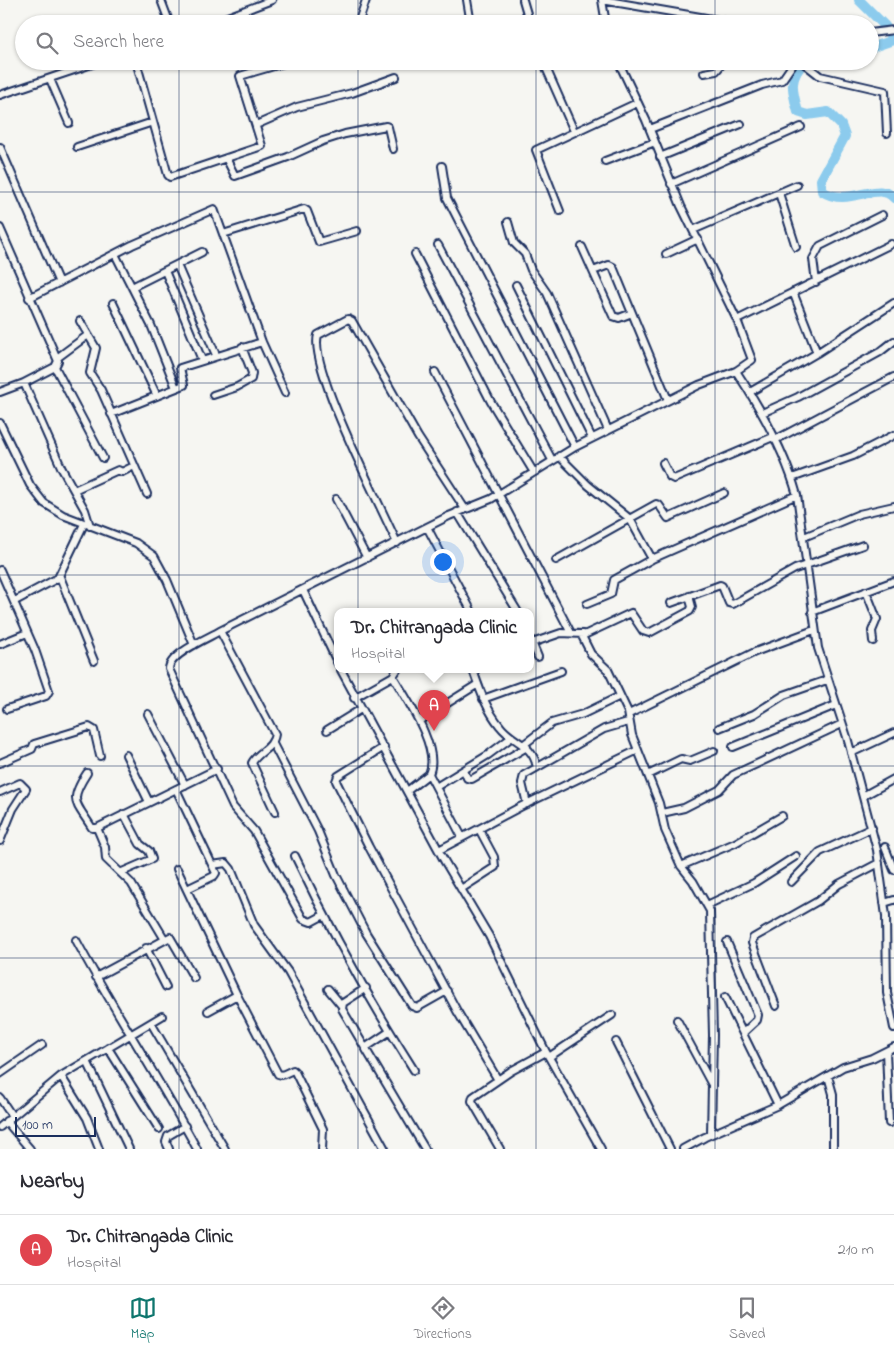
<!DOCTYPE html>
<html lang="en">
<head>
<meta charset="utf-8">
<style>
  :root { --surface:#fff; --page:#f7f7f7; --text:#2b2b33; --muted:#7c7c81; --line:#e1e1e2; --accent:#0f766e }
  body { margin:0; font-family:"Indie Flower",sans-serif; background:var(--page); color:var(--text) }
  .scale { position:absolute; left:15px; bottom:12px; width:81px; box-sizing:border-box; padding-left:5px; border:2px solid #1b2f5e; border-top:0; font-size:14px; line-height:18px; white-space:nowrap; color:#1b2f5e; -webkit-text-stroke:4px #f6f6f2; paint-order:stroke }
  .you { position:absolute; left:442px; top:561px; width:18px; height:18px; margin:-12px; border:4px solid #fff; border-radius:50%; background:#1a73e8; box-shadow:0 0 0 8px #1a73e833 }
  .badge { display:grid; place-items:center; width:32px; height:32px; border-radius:50%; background:var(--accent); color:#fff; font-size:16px; font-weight:700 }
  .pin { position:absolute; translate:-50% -41px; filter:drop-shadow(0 1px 2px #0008) }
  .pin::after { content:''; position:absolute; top:26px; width:18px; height:15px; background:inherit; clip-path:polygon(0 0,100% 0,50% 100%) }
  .popup { position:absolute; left:334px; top:608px; width:200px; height:65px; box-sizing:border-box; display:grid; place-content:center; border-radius:10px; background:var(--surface); filter:drop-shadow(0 1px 4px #0005); font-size:16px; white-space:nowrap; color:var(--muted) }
  .popup b { font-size:19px; color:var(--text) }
  .popup::after { content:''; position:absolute; left:50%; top:100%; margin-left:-10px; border:10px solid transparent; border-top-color:var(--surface) }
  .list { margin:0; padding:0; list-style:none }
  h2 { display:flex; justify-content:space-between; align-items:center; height:65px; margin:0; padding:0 20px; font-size:21px }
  h2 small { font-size:16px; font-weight:400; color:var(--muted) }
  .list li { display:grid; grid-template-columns:32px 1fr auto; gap:15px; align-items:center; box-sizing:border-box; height:70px; padding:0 20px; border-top:1px solid var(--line) }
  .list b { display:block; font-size:19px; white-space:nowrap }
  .list p { margin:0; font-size:16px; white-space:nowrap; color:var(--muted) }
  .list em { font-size:16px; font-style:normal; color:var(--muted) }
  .icon { flex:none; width:28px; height:28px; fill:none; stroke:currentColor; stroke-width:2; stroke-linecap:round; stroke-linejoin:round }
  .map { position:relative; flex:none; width:894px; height:1149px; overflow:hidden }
  .search { position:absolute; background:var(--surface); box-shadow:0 1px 4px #0004; left:15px; right:15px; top:15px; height:55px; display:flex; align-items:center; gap:12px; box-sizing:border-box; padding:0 18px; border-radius:28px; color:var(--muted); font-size:19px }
  .sheet { height:135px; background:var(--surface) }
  nav { display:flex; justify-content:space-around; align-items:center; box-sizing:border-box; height:70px; border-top:1px solid var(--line); background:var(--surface); font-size:14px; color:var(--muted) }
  nav a { display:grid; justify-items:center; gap:2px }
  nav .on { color:var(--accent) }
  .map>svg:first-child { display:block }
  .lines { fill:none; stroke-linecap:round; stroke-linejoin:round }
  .river { stroke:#8ccbed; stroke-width:10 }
  .minor-casing { stroke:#1b2f5e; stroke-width:10 }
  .minor { stroke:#f6f6f2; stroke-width:6 }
  .grid { fill:none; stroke:#1b2f5e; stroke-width:1; stroke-opacity:0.55 }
</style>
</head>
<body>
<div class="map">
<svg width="894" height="1149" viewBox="0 0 894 1149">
  <rect width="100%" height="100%" fill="#f6f6f2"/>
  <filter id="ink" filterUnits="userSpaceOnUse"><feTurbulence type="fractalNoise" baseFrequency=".02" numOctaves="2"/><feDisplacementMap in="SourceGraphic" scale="10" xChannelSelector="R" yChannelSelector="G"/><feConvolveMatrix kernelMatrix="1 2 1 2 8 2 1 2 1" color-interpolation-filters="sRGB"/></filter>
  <g filter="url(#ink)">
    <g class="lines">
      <path class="river" d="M859,0L885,26L893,40L870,48
        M805,61C788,79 792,90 798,112L807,115L828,112L841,125L845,136L821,180L822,191C849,209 878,179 894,198"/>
      <defs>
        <path id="minor" d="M161,0L170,24
          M467,0L471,24
          M523,0L530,24
          M602,0L741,24
          M602,0L606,24
          M209,24L272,0
          M358,24L366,0
          M509,24L528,18
          M870,33L894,30
          M136,61L168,175L170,177L262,146L240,76L291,61
          M543,61L574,131
          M801,61L820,76L885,91L887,133
          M704,73L716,71L722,64L731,61
          M50,79L69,123
          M0,95L101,61
          M256,125L297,107L352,93L396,77
          M650,129L762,85L782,80L795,61
          M0,147L59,283
          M77,147L153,122
          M660,157L741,124
          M226,158L235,176L288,157L323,141L345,134L386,126L388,127L393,149
          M605,161L655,142
          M442,166L447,198L575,447
          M671,184L801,127
          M779,193L796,247
          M560,211L536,150L637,103
          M508,222L514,243L525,254L531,270L547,293L608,430
          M0,228L58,361L55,367L24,383L62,469L85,510L90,526
          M693,230L797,185
          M223,234L304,209L307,211L319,242L357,231
          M438,245L552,460
          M582,247L613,316L619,318L632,313
          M115,254L151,325L176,388
          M415,254L491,402L533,471
          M666,254L698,239
          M177,265L216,355
          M165,271L202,360
          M593,271L609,265L613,267L668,400
          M816,282L813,259L820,246L882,215
          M516,285L592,438
          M132,287L202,252
          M793,292L817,353
          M29,298L132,245L214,209L262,342L285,393
          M113,303L157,396
          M737,320L891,244
          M80,321L96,348L90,373L101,390L147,494
          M57,358L88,335
          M55,367L103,458
          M736,371C761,409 785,452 797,495L818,648L847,737L877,850L886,916L887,993L894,1028
          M435,372L571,633
          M0,392L24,383
          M750,392L817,353L894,303
          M213,395L237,387L251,379L252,373L242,347
          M762,413L798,397L880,352L894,341
          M111,414L184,385L180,368L262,342
          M0,423L30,485L44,503L63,515L136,543L154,556L167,580L194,645
          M775,440L894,377
          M559,456L588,485L630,519L652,559
          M663,463L670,477L674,479L773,437
          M792,478L853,456L894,435
          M74,490L118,470L122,472L134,466
          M336,499L367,558
          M457,512L518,612
          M427,527L472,612
          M804,537L859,514L894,506
          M397,543C381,506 308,367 318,335L348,319L352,321L418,437L465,509
          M556,560L656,504L659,505L668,518L724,493
          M0,570L35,650L49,691L46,696L7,709
          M60,577L94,661
          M303,590L338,664
          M866,591L877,619L872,631L873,641
          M689,596L692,607L690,611L649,633L643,631L631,613L582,636L591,654L608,670L628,712L632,735L659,803L665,830L681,866L693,881L710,911L713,1035L711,1134
          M15,601L58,578L84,524
          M671,603L720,585L722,586L729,603L733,604L795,569L863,545
          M587,604L611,594L614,580L652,559L797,495
          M812,612L894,581
          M220,631L275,734C273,749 258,751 252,763L275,812
          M531,640L538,657
          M532,643L561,633L583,634
          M0,644L27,633
          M341,670L445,862L489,936L546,1052L601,1149
          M473,670C480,690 486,709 500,726C513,743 532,743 537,767
          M393,676C406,699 441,748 429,774L407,791
          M354,698L393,676L397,670
          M483,699L561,671
          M148,714L185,785
          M629,714L755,652L814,630
          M419,721L478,684
          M719,728L754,714L784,695L827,680
          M327,730L361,709
          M273,744L318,831L336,875L366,933L412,1006L417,1008L447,991
          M523,745L552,723L583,714L620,696
          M384,747L338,776L336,781L369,847L457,1011L498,1080
          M733,747L836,705
          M851,753L894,733
          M126,755L149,802
          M0,763L32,749L34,744L89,727L94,730L100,756
          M464,770L467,778L472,779L527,747
          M87,773C68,802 76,802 92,828H97L105,847L106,859L131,883L164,938
          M429,774L462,837
          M648,775L681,759L690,761L714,751
          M436,787L488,755L512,737
          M176,789L216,873L214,876L187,889
          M0,792L20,783L26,789L13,809L0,841
          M863,796L894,779
          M527,804L522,783L524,775L604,729L628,722
          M662,813L684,808L719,790L733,775L842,724
          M97,828L217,769
          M885,847L894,870
          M439,850L520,807L638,750
          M295,856C330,929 370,1001 414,1070
          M212,865L226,863L231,869L254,925L288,972L385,1149
          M681,866L735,843L782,816
          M177,869L237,995L278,1074L282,1075L293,1070L295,1072L323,1129L322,1149
          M122,872L152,859L149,851L140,844L124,814
          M791,882L820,852L872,828
          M461,889L495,867L494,857L479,829
          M884,903L894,900
          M707,905L754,883L796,856
          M324,915L311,922L303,919L254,831L233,807L169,669C169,654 208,638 220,631L449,516L491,499L575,447L699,385L736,371L752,360L737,320L681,206L646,120L618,61
          M76,940C114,1011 159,1078 197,1149
          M727,942L758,1015L757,1020L743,1033
          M146,948L166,987
          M96,977L170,937L194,978
          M366,988L343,1003L342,1009L425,1149
          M328,989L342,1006
          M725,997L778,1105
          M776,1006L752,943L753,938L818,901L839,884L879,863
          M208,1011L237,995
          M677,1020L711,1083
          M151,1023L225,1149
          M616,1042L670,1149
          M108,1048L159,1129
          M365,1048L389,1032
          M886,1051L889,1123
          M549,1057L612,1015
          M87,1061L129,1149
          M0,1074L42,1045
          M61,1076L87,1118L99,1149
          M828,1076L833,1094V1149
          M0,1098L12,1116
          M6,1121L30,1149
          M0,1127L61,1076L162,1016
          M169,1149L166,1142L168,1136L185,1126
          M500,1149L472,1101L473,1097L511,1071L546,1052
          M683,1149L705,1137L778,1105L843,1067L872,1058L894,1047"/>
      </defs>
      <use href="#minor" class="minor-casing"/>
      <use href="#minor" class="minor"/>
    </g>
  </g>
  <path class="grid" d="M179,0V24M358,0V24M536,0V24M715,0V24M179,61V1149M358,61V1149M536,61V1149M715,61V1149M0,192H894M0,383H894M0,575H894M0,766H894M0,958H894"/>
</svg>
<div class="scale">100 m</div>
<div class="you"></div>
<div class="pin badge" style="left:434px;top:731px;background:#e0444e">A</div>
<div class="popup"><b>Dr. Chitrangada Clinic</b>Hospital</div>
<div class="search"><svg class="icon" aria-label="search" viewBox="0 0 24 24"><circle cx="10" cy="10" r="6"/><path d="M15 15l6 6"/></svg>Search here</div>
</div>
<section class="sheet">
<h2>Nearby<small></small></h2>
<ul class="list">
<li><span class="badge" style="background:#e0444e">A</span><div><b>Dr. Chitrangada Clinic</b><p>Hospital</p></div><em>210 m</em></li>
</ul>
</section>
<nav>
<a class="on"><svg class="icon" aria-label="map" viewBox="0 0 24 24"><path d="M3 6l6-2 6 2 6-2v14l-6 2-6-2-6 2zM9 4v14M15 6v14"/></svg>Map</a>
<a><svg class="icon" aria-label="directions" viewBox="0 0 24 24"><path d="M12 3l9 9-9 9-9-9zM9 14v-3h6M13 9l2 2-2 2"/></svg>Directions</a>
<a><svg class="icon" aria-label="saved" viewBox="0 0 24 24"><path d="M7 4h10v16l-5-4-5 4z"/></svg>Saved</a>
</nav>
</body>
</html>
